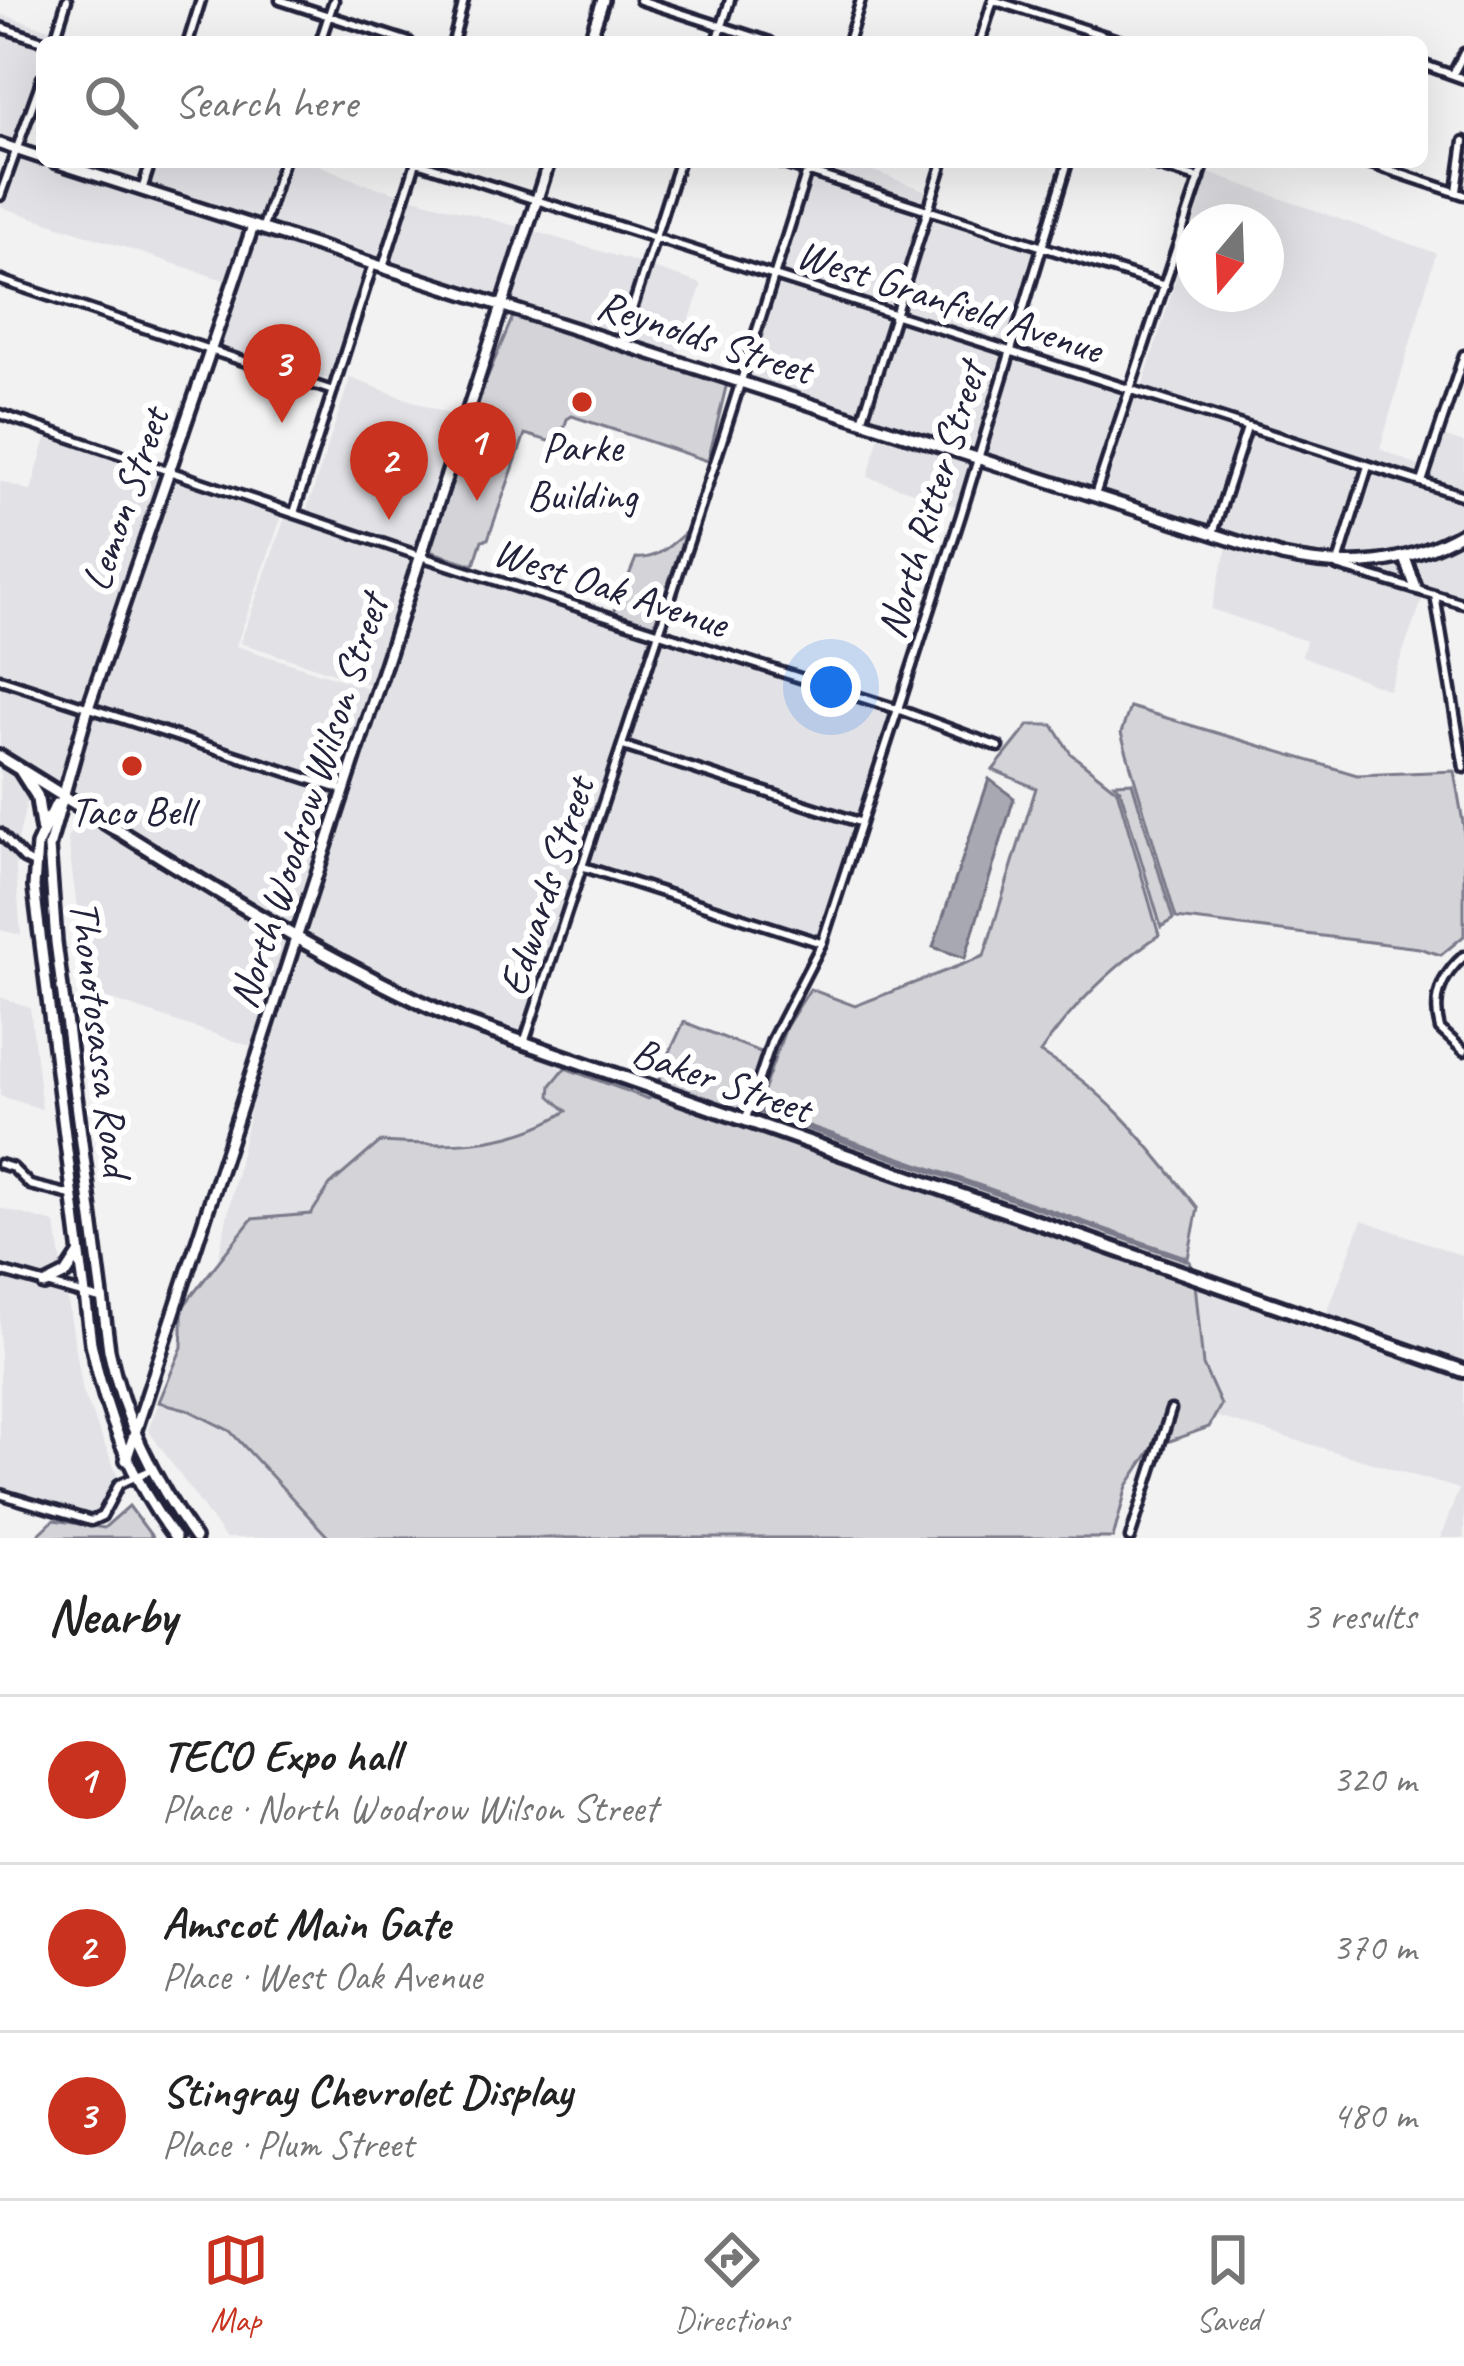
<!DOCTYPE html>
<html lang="en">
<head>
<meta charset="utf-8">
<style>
  :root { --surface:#fff; --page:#f6f6f6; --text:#222; --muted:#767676; --line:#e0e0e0; --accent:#c8321e }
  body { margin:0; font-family:Caveat,sans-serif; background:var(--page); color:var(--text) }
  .compass { position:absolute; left:1176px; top:204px; width:108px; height:108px; border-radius:50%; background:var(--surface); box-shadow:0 12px 48px #0002; rotate:199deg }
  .you { position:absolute; left:831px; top:687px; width:42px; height:42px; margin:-30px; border:9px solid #fff; border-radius:50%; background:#1a73e8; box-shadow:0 0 0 18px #1a73e833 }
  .badge { display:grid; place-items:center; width:78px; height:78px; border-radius:50%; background:var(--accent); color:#fff; font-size:39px; font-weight:700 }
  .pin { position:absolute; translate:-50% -99px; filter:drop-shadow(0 3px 6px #0008) }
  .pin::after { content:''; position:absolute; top:63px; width:42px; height:36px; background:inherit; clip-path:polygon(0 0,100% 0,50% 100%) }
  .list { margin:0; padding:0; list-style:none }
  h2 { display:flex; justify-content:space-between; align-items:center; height:156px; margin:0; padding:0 48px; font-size:51px }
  h2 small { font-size:39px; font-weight:400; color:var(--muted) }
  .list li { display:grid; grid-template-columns:78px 1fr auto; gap:36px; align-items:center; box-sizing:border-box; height:168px; padding:0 48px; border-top:3px solid var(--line) }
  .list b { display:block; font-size:45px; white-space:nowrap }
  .list p { margin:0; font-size:39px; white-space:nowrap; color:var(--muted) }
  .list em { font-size:39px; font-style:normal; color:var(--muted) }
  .icon { flex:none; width:66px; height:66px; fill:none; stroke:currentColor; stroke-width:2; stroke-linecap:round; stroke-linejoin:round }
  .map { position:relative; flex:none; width:1464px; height:1538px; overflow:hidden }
  .search { position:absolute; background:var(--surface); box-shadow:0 12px 48px #0002; left:36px; right:36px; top:36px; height:132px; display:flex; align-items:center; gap:30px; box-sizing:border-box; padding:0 42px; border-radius:18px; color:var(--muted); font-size:45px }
  .sheet { height:660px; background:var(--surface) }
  nav { display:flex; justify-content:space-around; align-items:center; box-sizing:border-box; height:168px; border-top:3px solid var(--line); background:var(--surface); font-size:33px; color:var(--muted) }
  nav a { display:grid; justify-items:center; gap:6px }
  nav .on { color:var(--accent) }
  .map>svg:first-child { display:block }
  .built { fill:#e2e2e6 }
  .green { fill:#d3d3d8; stroke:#7a7a8a; stroke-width:3 }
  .water { fill:#a8a8b2; stroke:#727282; stroke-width:3 }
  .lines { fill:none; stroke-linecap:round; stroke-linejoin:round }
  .street-casing { stroke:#22223b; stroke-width:15 }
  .secondary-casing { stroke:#22223b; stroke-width:18 }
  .primary-casing { stroke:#22223b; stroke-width:20 }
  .street { stroke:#fff; stroke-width:6 }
  .secondary { stroke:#fff; stroke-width:9 }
  .primary { stroke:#fff; stroke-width:10 }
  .poi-dot { fill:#c8321e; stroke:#fff; stroke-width:4.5 }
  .labels { text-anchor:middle; stroke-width:12; stroke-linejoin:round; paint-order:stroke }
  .street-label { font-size:42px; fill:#22223b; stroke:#fff }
  .poi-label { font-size:42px; fill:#22223b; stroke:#fff }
</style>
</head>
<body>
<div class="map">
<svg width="1464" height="1538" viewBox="0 0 1464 1538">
  <rect width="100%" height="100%" fill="#f2f2f3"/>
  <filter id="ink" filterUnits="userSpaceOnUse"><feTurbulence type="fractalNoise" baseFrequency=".00833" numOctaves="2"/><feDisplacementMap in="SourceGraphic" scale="24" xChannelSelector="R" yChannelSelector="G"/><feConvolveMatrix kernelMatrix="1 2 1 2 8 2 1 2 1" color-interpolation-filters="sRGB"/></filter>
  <g filter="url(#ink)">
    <path class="built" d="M0,14L53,30L50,42H42V65L15,144L0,139Z
      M20,156L247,230L207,343L227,281L1,207Z
      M155,162H279L260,224L148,187Z
      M288,162H312L362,183L401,194L380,261L269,226Z
      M814,162H849L929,192L925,204L812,168Z
      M1209,173L1436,253L1380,449L1426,469L1434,433L1464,443V526L1418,549L1386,557L1337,561L1283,551L1101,492L1136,386L1142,387L1194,222V294H1266V222H1194Z
      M810,177L922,214L859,414L750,378Z
      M410,197L523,228L500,299L388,264Z
      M930,216L1035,251L976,450L868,417Z
      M531,230L642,264L619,338L508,302Z
      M255,232L369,268L332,380L225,352L216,346Z
      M650,267L702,284L677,357L627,341Z
      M1015,341V345L1128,383L1093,489L984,453Z
      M350,378L462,419L420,551L306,512Z
      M48,431L284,510L236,646L377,691L423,557L659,633L523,1045L295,938L343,791L0,679V481L31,491Z
      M880,431L973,460L958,507L868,477Z
      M286,515L417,561L374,686L240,643Z
      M1464,537V599L1427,587L1389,690L1302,656L1306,641L1211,609L1228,544L1280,560L1333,571L1402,563L1414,594L1421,590L1411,561Z
      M661,639L891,712L856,816L629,743Z
      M0,684L82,711L60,784L0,751Z
      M91,714L337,793L292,931L80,800L81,794L68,788Z
      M626,752L853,826L820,937L590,864Z
      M0,763L16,772L29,792L17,844L0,826Z
      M77,810L289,940L256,1048L112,1000L88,996L68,839Z
      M0,840L15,857L21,935L0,930Z
      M297,945L404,1001L565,1068L551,1085L568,1110L551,1121L495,1142L428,1145L380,1142L330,1185L311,1214L252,1220L217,1264L262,1056Z
      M0,997L30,1007L42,1109L0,1096Z
      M0,1208L55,1223L63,1271L45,1280L0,1266Z
      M1362,1220L1464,1256V1366L1325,1318Z
      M0,1276L67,1296L83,1392L119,1479L96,1515L61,1509L0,1489Z
      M1195,1283L1464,1377V1538H1440L1459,1489L1215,1416L1221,1405L1203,1365Z
      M159,1402L186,1409L230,1431L329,1538H225L148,1430Z"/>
    <path class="green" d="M514,314L727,383L708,461L572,416L567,419L559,444L525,434L488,539L482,540L474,565L429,551L474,409Z
      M685,533L654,626L614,612L636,558C657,560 672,544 685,533Z
      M1130,707L1357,775L1454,771L1464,828V936L1441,955L1419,948L1176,918L1121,733Z
      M1029,725H1053L1071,754L1117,790L1159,935C1111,968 1073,1005 1040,1053C1106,1088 1152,1150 1198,1208L1188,1258L757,1108L786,1027L810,989L855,1006L984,956L1036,788L993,770Z
      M1132,782L1173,919L1161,927L1120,789L1114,783Z
      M684,1022L763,1053L742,1115L661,1087L659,1075Z
      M565,1068L648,1099L655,1096L1195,1283L1203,1365L1221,1405L1209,1427L1153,1447L1127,1486L1113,1538H329L230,1431L186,1409L159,1402L182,1347V1308L252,1219L311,1214L330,1185L380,1142C445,1146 510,1148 567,1111L550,1096L551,1085Z
      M753,1110L1189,1261L1192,1272L750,1118Z
      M129,1506L153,1538H35L54,1520L104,1528Z"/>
    <path class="water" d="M989,779L1014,798L965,958L933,947Z"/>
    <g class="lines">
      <defs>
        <path id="street" d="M280,0L409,42
          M640,0L770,42
          M993,0L1124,42
          M0,27L46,42
          M54,42L67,0
          M188,42L201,0
          M320,42L334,0
          M453,42L464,0
          M717,42L730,0
          M848,42L861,0
          M980,42L993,0
          M1422,64L1464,79
          M1453,74L1464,53
          M417,162L1464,496
          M778,162L1165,286
          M1144,162L1200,179
          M1365,162L1464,195
          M142,190L151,162
          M1457,191L1464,141
          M0,196L42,78
          M263,227L283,162
          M383,267L416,162
          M0,280L333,391
          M621,344L679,162
          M0,414L423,557L897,709L999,747
          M862,421L943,162
          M1368,466L1337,566L1464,604
          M1422,482L1464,355
          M1095,495L1205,162
          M294,513L373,264
          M1213,533L1247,428
          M1435,595L1464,768
          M0,679L343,790
          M623,746L859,822
          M0,833L24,859L34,864
          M584,867L821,943
          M1464,956C1441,976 1432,999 1440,1029L1464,1051
          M524,1043L722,441L810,162
          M746,1118L772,1040L822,943L961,515L1068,162
          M0,1164L13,1168L30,1185L71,1195
          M0,1271L100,1299
          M0,1494L91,1521L102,1516L119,1484L151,1470
          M1130,1538L1171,1410"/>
        <path id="secondary" d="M589,42L603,0
          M0,144L42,158
          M55,162L1282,556C1347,570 1405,566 1464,532
          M1405,558L1416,588
          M56,804L37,845L34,887L91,1343C106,1415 130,1479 175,1538
          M44,1285L66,1274L79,1254
          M126,1460L549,162
          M195,1538C153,1480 124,1420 109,1350L56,942L49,847L88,708L253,226"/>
        <path id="primary" d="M0,757C151,849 299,950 462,1021L1464,1371
          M21,771L37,796L42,829"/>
      </defs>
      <use href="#street" class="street-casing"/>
      <use href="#secondary" class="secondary-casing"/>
      <use href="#primary" class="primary-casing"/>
      <use href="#street" class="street"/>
      <use href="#secondary" class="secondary"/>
      <use href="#primary" class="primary"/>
    </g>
  </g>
  <g class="poi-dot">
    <circle cx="582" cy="402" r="12"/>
    <circle cx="132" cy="766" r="12"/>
  </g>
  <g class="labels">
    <g class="street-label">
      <text transform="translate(950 300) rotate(18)" y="15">West Granfield Avenue</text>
      <text transform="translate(705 336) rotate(18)" y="15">Reynolds Street</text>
      <text transform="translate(124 499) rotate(-71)" y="15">Lemon Street</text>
      <text transform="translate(930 500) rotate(-73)" y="15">North Ritter Street</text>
      <text transform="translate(611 586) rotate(18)" y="15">West Oak Avenue</text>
      <text transform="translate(307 801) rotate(-72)" y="15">North Woodrow Wilson Street</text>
      <text transform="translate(545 886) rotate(-72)" y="15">Edwards Street</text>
      <text transform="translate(102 1038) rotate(83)" y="15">Thonotosassa Road</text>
      <text transform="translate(722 1079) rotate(19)" y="15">Baker Street</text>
    </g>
    <g class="poi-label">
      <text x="582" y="461">Parke<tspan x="582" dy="48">Building</tspan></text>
      <text x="132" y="825">Taco Bell</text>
    </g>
  </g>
</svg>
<svg class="compass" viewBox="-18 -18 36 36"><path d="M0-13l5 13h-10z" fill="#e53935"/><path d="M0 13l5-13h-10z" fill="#767676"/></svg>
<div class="you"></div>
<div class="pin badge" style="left:477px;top:501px">1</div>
<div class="pin badge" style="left:389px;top:520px">2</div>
<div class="pin badge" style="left:282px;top:423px">3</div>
<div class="search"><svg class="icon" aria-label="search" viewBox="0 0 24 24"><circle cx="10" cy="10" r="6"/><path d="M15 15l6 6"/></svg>Search here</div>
</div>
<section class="sheet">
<h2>Nearby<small>3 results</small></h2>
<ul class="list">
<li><span class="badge">1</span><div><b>TECO Expo hall</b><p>Place · North Woodrow Wilson Street</p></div><em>320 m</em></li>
<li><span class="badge">2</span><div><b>Amscot Main Gate</b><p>Place · West Oak Avenue</p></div><em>370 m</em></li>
<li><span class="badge">3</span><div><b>Stingray Chevrolet Display</b><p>Place · Plum Street</p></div><em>480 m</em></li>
</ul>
</section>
<nav>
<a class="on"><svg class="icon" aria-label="map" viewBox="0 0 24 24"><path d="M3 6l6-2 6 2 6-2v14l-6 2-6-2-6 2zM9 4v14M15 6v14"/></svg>Map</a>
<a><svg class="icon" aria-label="directions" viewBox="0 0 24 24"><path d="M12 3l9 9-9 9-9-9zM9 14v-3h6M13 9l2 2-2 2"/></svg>Directions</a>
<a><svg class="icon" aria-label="saved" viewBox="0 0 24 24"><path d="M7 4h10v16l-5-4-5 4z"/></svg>Saved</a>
</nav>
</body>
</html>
